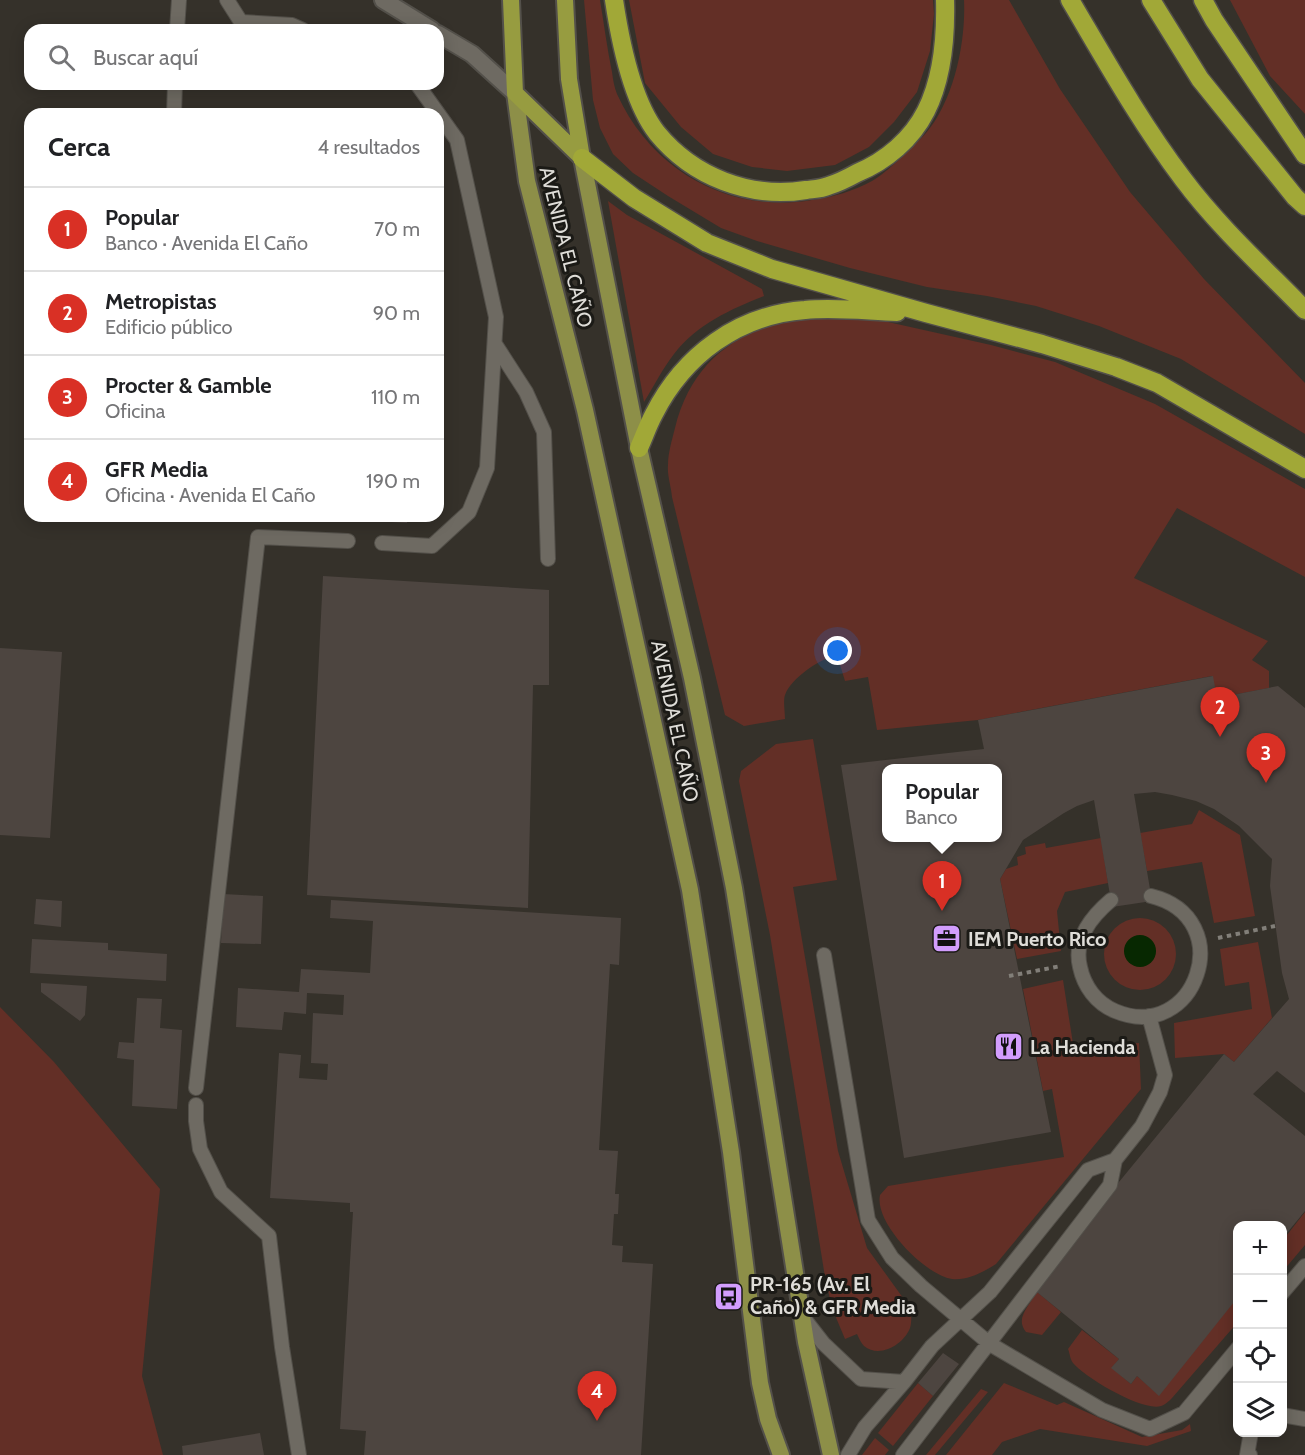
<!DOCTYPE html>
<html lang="es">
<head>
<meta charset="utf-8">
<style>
  :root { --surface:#fff; --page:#f2f2f2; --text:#202124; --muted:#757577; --line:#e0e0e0; --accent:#d93025 }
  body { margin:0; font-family:Cabin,sans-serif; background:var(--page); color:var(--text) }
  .controls { position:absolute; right:18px; bottom:18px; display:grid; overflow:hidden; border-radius:12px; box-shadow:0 3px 15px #0003 }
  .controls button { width:54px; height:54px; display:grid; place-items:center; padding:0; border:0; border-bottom:2px solid var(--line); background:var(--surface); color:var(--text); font:30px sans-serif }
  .you { position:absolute; left:838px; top:651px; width:21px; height:21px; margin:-15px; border:4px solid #fff; border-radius:50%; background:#1a73e8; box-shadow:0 0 0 9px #1a73e833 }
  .badge { display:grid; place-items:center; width:39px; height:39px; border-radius:50%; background:var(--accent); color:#fff; font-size:20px; font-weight:700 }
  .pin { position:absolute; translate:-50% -50px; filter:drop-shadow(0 2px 3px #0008) }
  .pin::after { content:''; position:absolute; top:32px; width:21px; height:18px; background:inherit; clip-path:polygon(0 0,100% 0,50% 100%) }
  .popup { position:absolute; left:882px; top:764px; width:120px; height:78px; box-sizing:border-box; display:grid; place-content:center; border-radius:12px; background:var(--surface); filter:drop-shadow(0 2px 4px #0005); font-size:20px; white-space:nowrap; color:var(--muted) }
  .popup b { font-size:22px; color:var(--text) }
  .popup::after { content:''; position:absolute; left:50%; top:100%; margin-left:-12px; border:12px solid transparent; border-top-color:var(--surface) }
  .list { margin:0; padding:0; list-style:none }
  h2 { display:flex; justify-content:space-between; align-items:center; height:78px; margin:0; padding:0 24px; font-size:26px }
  h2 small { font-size:20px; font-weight:400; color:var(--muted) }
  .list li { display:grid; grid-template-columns:39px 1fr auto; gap:18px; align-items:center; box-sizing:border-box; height:84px; padding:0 24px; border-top:2px solid var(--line) }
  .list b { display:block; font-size:22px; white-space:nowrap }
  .list p { margin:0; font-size:20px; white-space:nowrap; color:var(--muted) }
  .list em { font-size:20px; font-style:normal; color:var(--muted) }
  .icon { flex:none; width:33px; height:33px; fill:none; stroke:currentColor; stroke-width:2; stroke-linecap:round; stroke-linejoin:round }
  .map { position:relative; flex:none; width:1305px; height:1455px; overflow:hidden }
  .search { position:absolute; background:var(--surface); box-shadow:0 3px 15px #0003; left:24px; top:24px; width:420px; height:66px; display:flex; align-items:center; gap:15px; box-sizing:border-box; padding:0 21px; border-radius:18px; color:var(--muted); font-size:22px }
  .panel { position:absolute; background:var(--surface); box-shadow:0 3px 15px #0003; left:24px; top:108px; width:420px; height:414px; border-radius:18px }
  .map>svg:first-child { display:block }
  .green { fill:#632f26 }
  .water { fill:#072801 }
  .building { fill:#4d4540; fill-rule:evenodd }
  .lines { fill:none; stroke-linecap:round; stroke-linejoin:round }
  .service-casing { stroke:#53504a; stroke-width:16 }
  .minor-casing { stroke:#53504a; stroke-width:20 }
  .primary-casing { stroke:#53504a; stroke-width:20 }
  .trunk-casing { stroke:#53504a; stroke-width:20 }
  .motorway-casing { stroke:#53504a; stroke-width:21 }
  .path { stroke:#827f79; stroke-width:4; stroke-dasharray:4.5 4.5; stroke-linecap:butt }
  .service { stroke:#6e6a62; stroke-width:14 }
  .minor { stroke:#6e6a62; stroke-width:16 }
  .primary { stroke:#8d8f48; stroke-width:16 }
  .trunk { stroke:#979c40; stroke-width:16 }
  .motorway { stroke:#a1a837; stroke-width:18 }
  .labels { text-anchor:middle; stroke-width:6; stroke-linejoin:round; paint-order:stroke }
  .street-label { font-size:20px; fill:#dfddd8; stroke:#1b1a16 }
  .poi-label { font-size:20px; font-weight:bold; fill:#dfddd8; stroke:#1b1a16; text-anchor:start }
</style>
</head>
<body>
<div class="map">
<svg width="1305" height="1455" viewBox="0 0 1305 1455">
  <rect width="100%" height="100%" fill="#35312a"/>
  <path class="green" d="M584,0H600C604,24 607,48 612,72C613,79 614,87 617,94C652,171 729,214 812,200C833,197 854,191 872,181C884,174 894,164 904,155C911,148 919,141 926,133C954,100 966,42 964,0H1009L1060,89L1130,192L1204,279L1305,383V434L1181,359L1099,326L1036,306L987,296L927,287L850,268L757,241L721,228L668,196L633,173L613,154L600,128L593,100Z
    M629,0H933L934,14L930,51L917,92L894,122L869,147L835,165L787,171L752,167L713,154L681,127L645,83Z
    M1230,0H1305V114L1270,76Z
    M608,201L627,215L762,289L764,296C731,309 696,325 674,354C663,368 654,386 644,402Z
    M838,316L870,318L991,345L1055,362L1155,404L1305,489V577L1177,508L1134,578L1268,641L1252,660L1269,671V688L1217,698L1212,676L978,720L877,730L868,677L845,681L837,655C821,658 791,678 785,695C783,701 785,712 785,719L744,726L725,715L672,497C671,486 667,475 668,465C668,453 672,440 675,428C691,364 733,332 797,318C810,316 825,317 838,316Z
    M813,739L837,880L793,887L838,1151L867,1248L911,1309C911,1314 912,1322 910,1328C904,1344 880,1359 864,1346C861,1343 859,1338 857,1334L845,1339L832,1308L825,1277L770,935L739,781L741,771L776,744Z
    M1199,810L1240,835L1255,916L1214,923L1202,862L1147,871L1140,833L1192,824Z
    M1101,838L1108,883L1065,892L1057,911L1061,951L1017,959L1000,879L1006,869L1018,865L1017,857L1026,854L1025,847L1045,843L1046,848Z
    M1104 954a36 36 0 1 1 72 0a36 36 0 1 1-72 0Z
    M1258,942L1272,1018L1234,1062L1224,1054L1175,1058L1174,1023L1252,1009L1249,982L1225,986L1220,949Z
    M1063,980L1074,1050L1139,1043L1141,1089L996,1264C984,1272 966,1281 952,1279C925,1275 874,1223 880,1195L888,1186L1064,1157L1052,1089L1043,1091L1023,989Z
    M0,1007L54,1062L160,1189L142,1376L163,1455H0Z
    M1305,1212V1245L1283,1271V1240Z
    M1036,1291L1061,1312L1042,1335L1026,1332C1014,1317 1031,1306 1036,1291Z
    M1237,1297V1323L1172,1398C1169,1401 1165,1405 1161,1406C1143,1412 1084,1377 1073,1363C1070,1359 1070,1354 1068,1349L1082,1330L1119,1359L1112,1368L1131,1384L1137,1376L1159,1395Z
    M918,1383L933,1396L893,1446L878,1433Z
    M1004,1383L1057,1405L1064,1402L1142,1437L1182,1430L1190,1424L1191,1431L1147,1446L1040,1429L1002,1442L992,1455H946Z
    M981,1389L988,1392L935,1455H926Z
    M875,1438L889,1450L885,1455H862Z"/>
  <path class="water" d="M1124 951a16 16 0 1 1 32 0a16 16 0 1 1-32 0Z"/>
  <path class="building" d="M328,516H408L407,523L328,518Z
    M323,576L549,590V685H533L528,908L307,895Z
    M0,648L62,652L50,838L0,835Z
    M1213,676L1217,698L1278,686L1305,708V1093L1277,1071L1253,1094L1305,1136V1211L1282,1239V1226H1238V1297L1159,1396L1137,1376L1131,1384L1111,1368L1119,1359L1032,1288L1224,1054L1234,1062L1289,999L1282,973L1270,886L1272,859L1239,826L1214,809L1196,801L1172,795L1155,792L1134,794L1152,901L1112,907L1094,800L1077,806L1064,813L1023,840L1000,879L1051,1132L904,1158L841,765L984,749L978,720ZM886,768H998V838H886Z
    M223,894L263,896L261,944L221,943Z
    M36,899L62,901L61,927L34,924Z
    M331,900L621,918L619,965L610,964L599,1150L618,1151L615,1194H619L618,1214H614L612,1245L623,1246L622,1262L653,1264L641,1455H364L366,1431L340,1429L353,1212H350V1203L270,1198L279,1053L301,1055L299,1078L327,1080L328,1064L311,1063L313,1013L343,1015L344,995L307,993L306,1014L284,1012L282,1030L236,1027L238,988L299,992L301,969L370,973L373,921L330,918Z
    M32,939L108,943V950L167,954L166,981L30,973Z
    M41,983L87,986L85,1015L80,1021L41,992Z
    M137,998L162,999L160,1028L182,1030L177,1109L132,1106L134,1060L117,1058L119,1042L134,1043Z
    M943,1353L959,1364L933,1396L918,1383Z
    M260,1433L264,1455H183L182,1446Z"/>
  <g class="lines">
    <defs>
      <path id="service" d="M227,0L241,22L292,25L303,30
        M177,30L179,0
        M174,114L175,84
        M495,344L526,392L544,432L548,559
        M382,543L432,546L469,512L487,468L496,317L457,140L417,84
        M1111,900C1091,917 1073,939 1080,967C1084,986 1096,1003 1115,1011C1196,1045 1240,918 1151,896
        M824,955L868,1220L892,1258L921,1286L990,1344L1102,1410L1150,1429L1184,1413L1238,1348
        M196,1088L258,537L348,541
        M196,1105V1121L200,1149L221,1192L269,1236L282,1347L299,1455
        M1282,1293L1305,1266
        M802,1316L823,1343L861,1379L904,1382
        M1282,1415L1305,1419
        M848,1455L865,1427L904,1382L932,1346L990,1292L1088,1170L1115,1160
        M903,1455L1110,1185L1115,1160L1142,1126L1160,1092L1165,1075L1149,1016
        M1250,1455H1247L1251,1432"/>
      <path id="minor" d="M383,0L432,30
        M438,34L472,54L515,93"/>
      <path id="primary" d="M515,93L527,181L585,410L690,890L731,1152L760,1383L768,1419L781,1455
        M582,158L639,448L692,678L734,888L806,1342L831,1455"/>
      <path id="trunk" d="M511,0L515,93L582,158
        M565,0L569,79L582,158"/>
      <path id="motorway" d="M614,0C620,40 632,101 657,133C693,177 750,199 806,190C813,189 821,189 828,186C838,183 848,178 857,173C886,161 912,139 926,111C943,77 946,37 945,0
        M1070,0C1106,61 1140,122 1183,179C1218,226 1264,268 1305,310
        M1151,0L1200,79L1295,197L1305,206
        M1203,0L1214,20L1305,155
        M582,158L634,198L707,243L772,269L926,313L1042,344L1116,367L1157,383L1305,469
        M639,448C644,437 648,425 654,414C684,355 738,315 805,310C835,307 867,311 897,312"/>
    </defs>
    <use href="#service" class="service-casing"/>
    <use href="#minor" class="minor-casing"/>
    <use href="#primary" class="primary-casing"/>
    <use href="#trunk" class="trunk-casing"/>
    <use href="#motorway" class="motorway-casing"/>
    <path class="path" d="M1218,938L1275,926
      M1009,976L1061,966"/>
    <use href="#service" class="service"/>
    <use href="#minor" class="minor"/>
    <use href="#primary" class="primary"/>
    <use href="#trunk" class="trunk"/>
    <use href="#motorway" class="motorway"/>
  </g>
  <defs>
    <symbol id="office-square" viewBox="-11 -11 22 22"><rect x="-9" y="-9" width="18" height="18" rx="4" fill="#d29dfd" stroke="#1b1a16"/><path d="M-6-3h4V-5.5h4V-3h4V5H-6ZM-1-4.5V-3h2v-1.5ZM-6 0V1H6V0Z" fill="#111"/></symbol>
    <symbol id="restaurant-square" viewBox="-11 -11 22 22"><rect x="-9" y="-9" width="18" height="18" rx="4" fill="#d29dfd" stroke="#1b1a16"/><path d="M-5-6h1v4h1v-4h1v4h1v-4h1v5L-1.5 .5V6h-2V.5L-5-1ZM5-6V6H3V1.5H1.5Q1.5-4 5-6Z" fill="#111"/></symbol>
    <symbol id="bus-square" viewBox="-11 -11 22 22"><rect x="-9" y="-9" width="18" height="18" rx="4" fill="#d29dfd" stroke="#1b1a16"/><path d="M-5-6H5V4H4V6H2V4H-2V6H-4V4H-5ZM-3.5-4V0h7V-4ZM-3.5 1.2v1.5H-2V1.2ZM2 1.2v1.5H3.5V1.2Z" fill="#111"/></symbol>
  </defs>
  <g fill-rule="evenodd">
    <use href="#office-square" x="930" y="922" width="33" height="33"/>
    <use href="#restaurant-square" x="992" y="1030" width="33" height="33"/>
    <use href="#bus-square" x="712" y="1280" width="33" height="33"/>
  </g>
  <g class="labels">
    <g class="street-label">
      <text transform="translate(566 247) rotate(76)" y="7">AVENIDA EL CAÑO</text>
      <text transform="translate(675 721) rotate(78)" y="7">AVENIDA EL CAÑO</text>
    </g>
    <g class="poi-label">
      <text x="968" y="946">IEM Puerto Rico</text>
      <text x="1030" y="1054">La Hacienda</text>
      <text x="750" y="1291">PR-165 (Av. El<tspan x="750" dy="23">Caño) &amp; GFR Media</tspan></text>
    </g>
  </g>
</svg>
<div class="controls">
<button>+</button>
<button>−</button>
<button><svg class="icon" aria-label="locate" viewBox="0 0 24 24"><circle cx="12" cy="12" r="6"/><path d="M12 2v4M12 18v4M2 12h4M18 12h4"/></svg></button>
<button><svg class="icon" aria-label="layers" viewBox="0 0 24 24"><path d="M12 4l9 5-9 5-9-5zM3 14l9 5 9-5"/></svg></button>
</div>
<div class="you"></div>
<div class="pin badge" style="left:942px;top:911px">1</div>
<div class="popup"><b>Popular</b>Banco</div>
<div class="pin badge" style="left:1220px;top:737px">2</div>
<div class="pin badge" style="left:1266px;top:783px">3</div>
<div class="pin badge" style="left:597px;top:1421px">4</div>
<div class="search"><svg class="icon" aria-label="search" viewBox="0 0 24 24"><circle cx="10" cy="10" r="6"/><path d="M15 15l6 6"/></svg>Buscar aquí</div>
<section class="panel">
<h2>Cerca<small>4 resultados</small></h2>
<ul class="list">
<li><span class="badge">1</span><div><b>Popular</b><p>Banco · Avenida El Caño</p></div><em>70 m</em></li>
<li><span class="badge">2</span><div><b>Metropistas</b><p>Edificio público</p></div><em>90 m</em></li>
<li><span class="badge">3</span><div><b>Procter &amp; Gamble</b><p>Oficina</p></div><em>110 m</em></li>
<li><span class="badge">4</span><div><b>GFR Media</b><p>Oficina · Avenida El Caño</p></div><em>190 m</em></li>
</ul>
</section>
</div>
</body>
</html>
